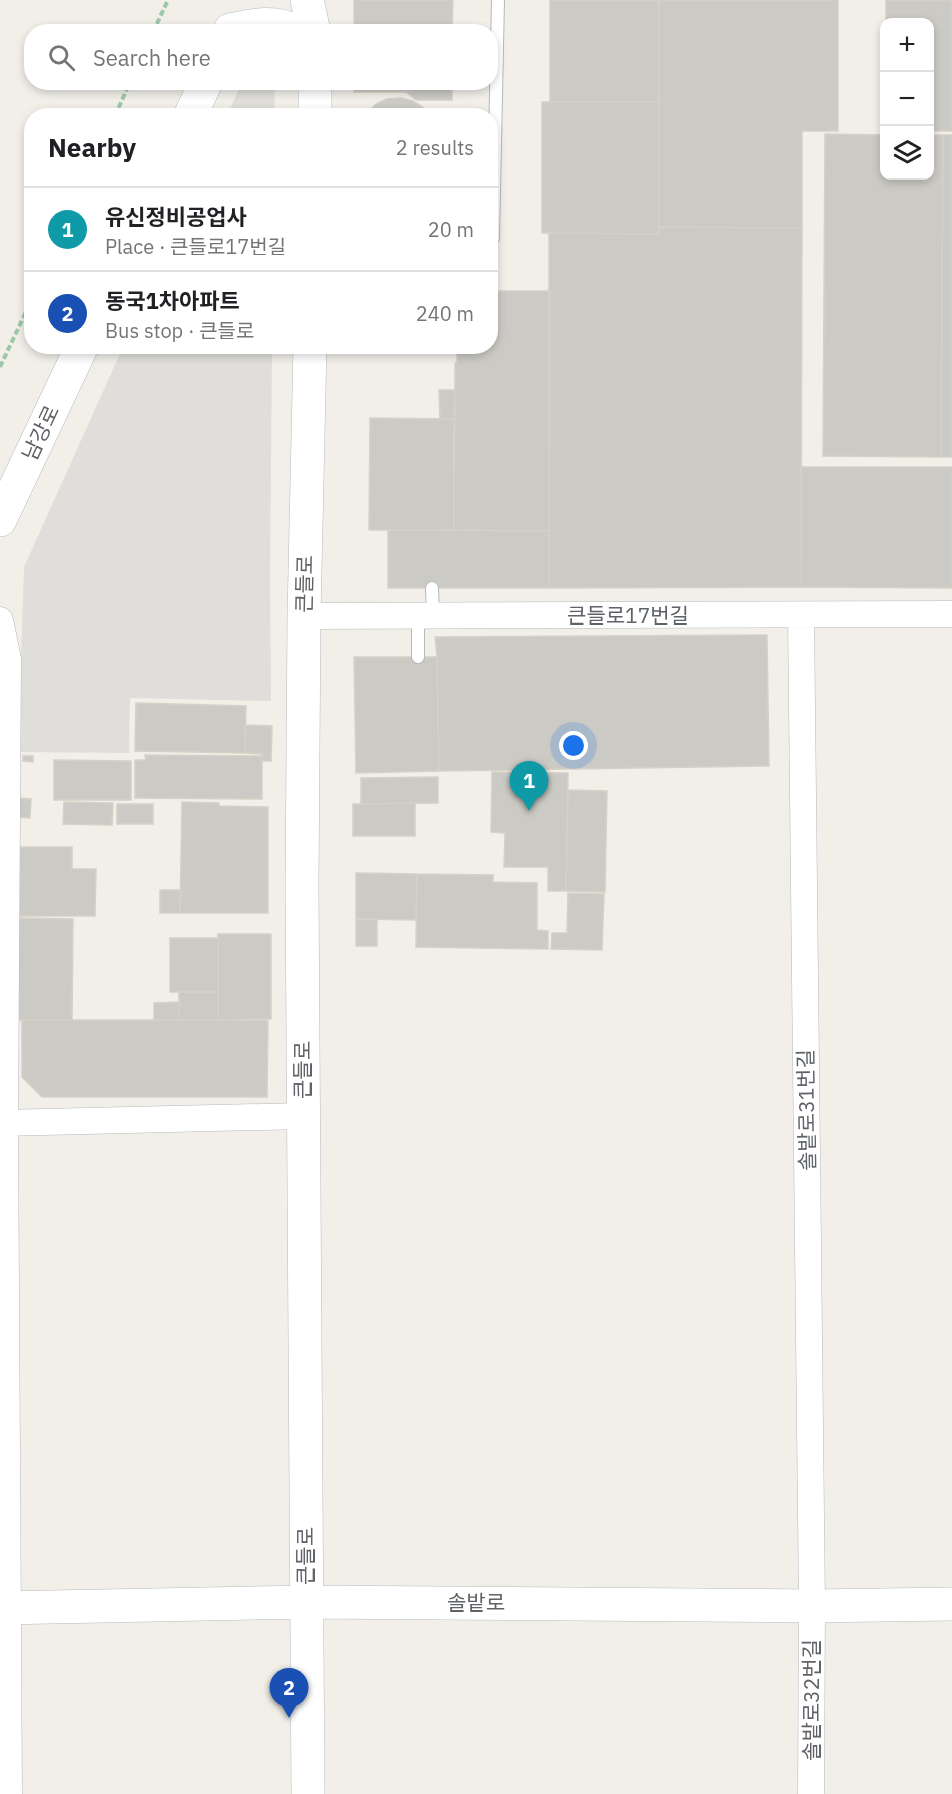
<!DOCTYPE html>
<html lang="en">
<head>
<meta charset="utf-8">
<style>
  :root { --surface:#fff; --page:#f2f2f2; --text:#202124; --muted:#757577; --line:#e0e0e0; --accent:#0f766e }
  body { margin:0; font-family:"IBM Plex Sans","Noto Sans KR",sans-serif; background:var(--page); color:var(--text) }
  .controls { position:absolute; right:18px; top:18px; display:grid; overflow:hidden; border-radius:12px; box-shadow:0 3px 9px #0003 }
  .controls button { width:54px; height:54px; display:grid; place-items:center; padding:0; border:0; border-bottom:2px solid var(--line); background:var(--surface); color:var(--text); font:30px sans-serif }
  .you { position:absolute; left:574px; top:746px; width:21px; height:21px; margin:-15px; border:4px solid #fff; border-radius:50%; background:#1a73e8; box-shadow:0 0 0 9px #1a73e833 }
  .badge { display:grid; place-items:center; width:39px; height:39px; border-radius:50%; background:var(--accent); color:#fff; font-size:20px; font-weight:700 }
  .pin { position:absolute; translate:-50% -50px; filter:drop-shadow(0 2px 3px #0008) }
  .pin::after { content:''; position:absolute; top:32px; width:21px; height:18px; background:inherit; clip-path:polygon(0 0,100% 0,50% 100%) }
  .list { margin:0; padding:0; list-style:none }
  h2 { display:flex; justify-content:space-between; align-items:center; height:78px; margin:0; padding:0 24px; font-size:26px }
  h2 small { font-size:20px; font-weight:400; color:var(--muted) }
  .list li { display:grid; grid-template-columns:39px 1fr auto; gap:18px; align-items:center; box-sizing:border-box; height:84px; padding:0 24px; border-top:2px solid var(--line) }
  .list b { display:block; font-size:22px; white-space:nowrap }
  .list p { margin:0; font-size:20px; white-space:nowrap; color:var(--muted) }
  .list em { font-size:20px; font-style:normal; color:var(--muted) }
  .icon { flex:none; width:33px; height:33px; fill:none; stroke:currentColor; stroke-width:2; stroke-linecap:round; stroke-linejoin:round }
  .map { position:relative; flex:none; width:952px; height:1794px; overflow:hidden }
  .search { position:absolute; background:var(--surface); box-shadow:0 3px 9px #0003; left:24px; top:24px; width:474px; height:66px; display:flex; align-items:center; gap:15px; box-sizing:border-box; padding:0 21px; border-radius:24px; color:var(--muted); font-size:22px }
  .panel { position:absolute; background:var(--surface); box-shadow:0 3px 9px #0003; left:24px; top:108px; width:474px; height:246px; border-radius:24px }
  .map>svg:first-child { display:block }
  .industrial { fill:#e0deda }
  .building { fill:#cccac5; stroke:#d6d1c6; stroke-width:1.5 }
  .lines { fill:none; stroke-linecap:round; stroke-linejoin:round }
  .lane-casing { stroke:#b5b8bc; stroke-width:14 }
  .street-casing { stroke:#b5b8bc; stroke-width:27 }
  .secondary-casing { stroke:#b6babf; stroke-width:34 }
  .path { stroke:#9cc7a9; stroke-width:4; stroke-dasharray:6 3; stroke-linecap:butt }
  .lane { stroke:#fff; stroke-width:12 }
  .street { stroke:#fff; stroke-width:26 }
  .secondary { stroke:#fff; stroke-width:33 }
  .labels { text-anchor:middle; stroke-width:4.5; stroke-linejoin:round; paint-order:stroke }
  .street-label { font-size:21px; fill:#5f6368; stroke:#fff }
</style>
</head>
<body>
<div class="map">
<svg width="952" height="1794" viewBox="0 0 952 1794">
  <rect width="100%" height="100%" fill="#f1efe8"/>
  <path class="industrial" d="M242,83H274L275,115H227Z
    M123,347H272L270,578L271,701L130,698L129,753L18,752L24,567Z"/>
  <path class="building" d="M354,0H453L452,32H354Z
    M550,0H659V102H550Z
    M659,0H838V131H802V228L659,227Z
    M886,0H952V131H930V22H886Z
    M354,82H452V100H416L406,92H354Z
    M401,98L413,101L424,108L431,116H364L376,104L387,99Z
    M542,102H659V234L542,233Z
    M825,134L884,135V176H930V135H943L941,457L823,456Z
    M943,135H952V457H941Z
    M659,227L802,228L801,587L549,588V233L659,234Z
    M490,291H550L549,531L454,530L455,364L457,361V348L490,346Z
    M439,390H455L454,419H440Z
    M370,418L454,419V530H369Z
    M801,467H952V588L801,587Z
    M388,530L549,531V588H388Z
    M767,635L769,766L439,771L437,657L435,637Z
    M354,657H437L439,771L356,773Z
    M136,703L246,706L245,753L135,751Z
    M245,725L272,726L271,761H262V754L245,753Z
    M145,755L262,756V799L135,798V760H146Z
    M23,756H33V762L23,761Z
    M54,760L131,761V800H54Z
    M492,772L568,773L566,891H548V867H504L505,833L491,832Z
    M438,777V803L361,804V778Z
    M568,790L607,791L605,892L566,891Z
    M18,798L31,799L30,818L16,817Z
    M64,802L113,803L112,825L63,824Z
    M182,802L219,803V806L268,807V913H180Z
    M415,803V836H353V804Z
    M117,804H153V824H117Z
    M20,847H72V869H96L95,916H19Z
    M356,873L417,874L416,920L356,919Z
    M417,874L493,875V882L537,883V930L548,931V949L416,947Z
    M160,890H181L180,913H160Z
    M568,893L604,894L602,950L551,949L552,933H567Z
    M19,918L73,919L72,1020H19Z
    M356,919H377V946H356Z
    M218,934H271V1019L218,1020Z
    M170,938H218V992H170Z
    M179,992H218V1020H179Z
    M179,1002V1020H154V1003Z
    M22,1020H268L267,1097H42L22,1077Z"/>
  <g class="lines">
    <defs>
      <path id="lane" d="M493,238L498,0
        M432,588L433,616
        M418,657V616"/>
      <path id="street" d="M801,615L812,1606L811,1794
        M304,616L952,614
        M0,620L8,659L5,1123L9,1794
        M0,1123L304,1116"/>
      <path id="secondary" d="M307,0L314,32
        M230,30C254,25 275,20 297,32
        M190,116L206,82
        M315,116V82
        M0,520L82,346
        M0,1608L307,1602L812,1606L952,1604
        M308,1794L302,887L304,616L310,346"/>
    </defs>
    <use href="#lane" class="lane-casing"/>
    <use href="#street" class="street-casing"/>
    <use href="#secondary" class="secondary-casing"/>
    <path class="path" d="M153,32L168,0
      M115,116L130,82
      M0,367L32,299"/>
    <use href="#lane" class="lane"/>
    <use href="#street" class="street"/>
    <use href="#secondary" class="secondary"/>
  </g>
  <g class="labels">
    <g class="street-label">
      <text transform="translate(41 433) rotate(-65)" y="7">남강로</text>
      <text transform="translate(305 584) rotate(-89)" y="7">큰들로</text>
      <text x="628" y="623">큰들로17번길</text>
      <text transform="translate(303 1070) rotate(-90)" y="7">큰들로</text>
      <text transform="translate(807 1110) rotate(-91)" y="7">솔밭로31번길</text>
      <text transform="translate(306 1556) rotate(-90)" y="7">큰들로</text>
      <text x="476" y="1610">솔밭로</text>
      <text transform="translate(812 1700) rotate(-90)" y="7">솔밭로32번길</text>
    </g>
  </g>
</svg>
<div class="controls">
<button>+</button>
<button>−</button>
<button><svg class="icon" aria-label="layers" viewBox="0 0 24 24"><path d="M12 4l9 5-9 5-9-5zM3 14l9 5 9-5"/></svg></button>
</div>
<div class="you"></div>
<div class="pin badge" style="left:529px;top:811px;background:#0f9aa8">1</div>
<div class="pin badge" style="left:289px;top:1718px;background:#1a4fb4">2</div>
<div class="search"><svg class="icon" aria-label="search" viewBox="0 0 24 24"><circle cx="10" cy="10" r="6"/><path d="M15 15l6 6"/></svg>Search here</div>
<section class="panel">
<h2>Nearby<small>2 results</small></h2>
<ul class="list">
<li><span class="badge" style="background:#0f9aa8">1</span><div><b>유신정비공업사</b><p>Place · 큰들로17번길</p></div><em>20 m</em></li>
<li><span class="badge" style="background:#1a4fb4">2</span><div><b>동국1차아파트</b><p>Bus stop · 큰들로</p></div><em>240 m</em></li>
</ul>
</section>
</div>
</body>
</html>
